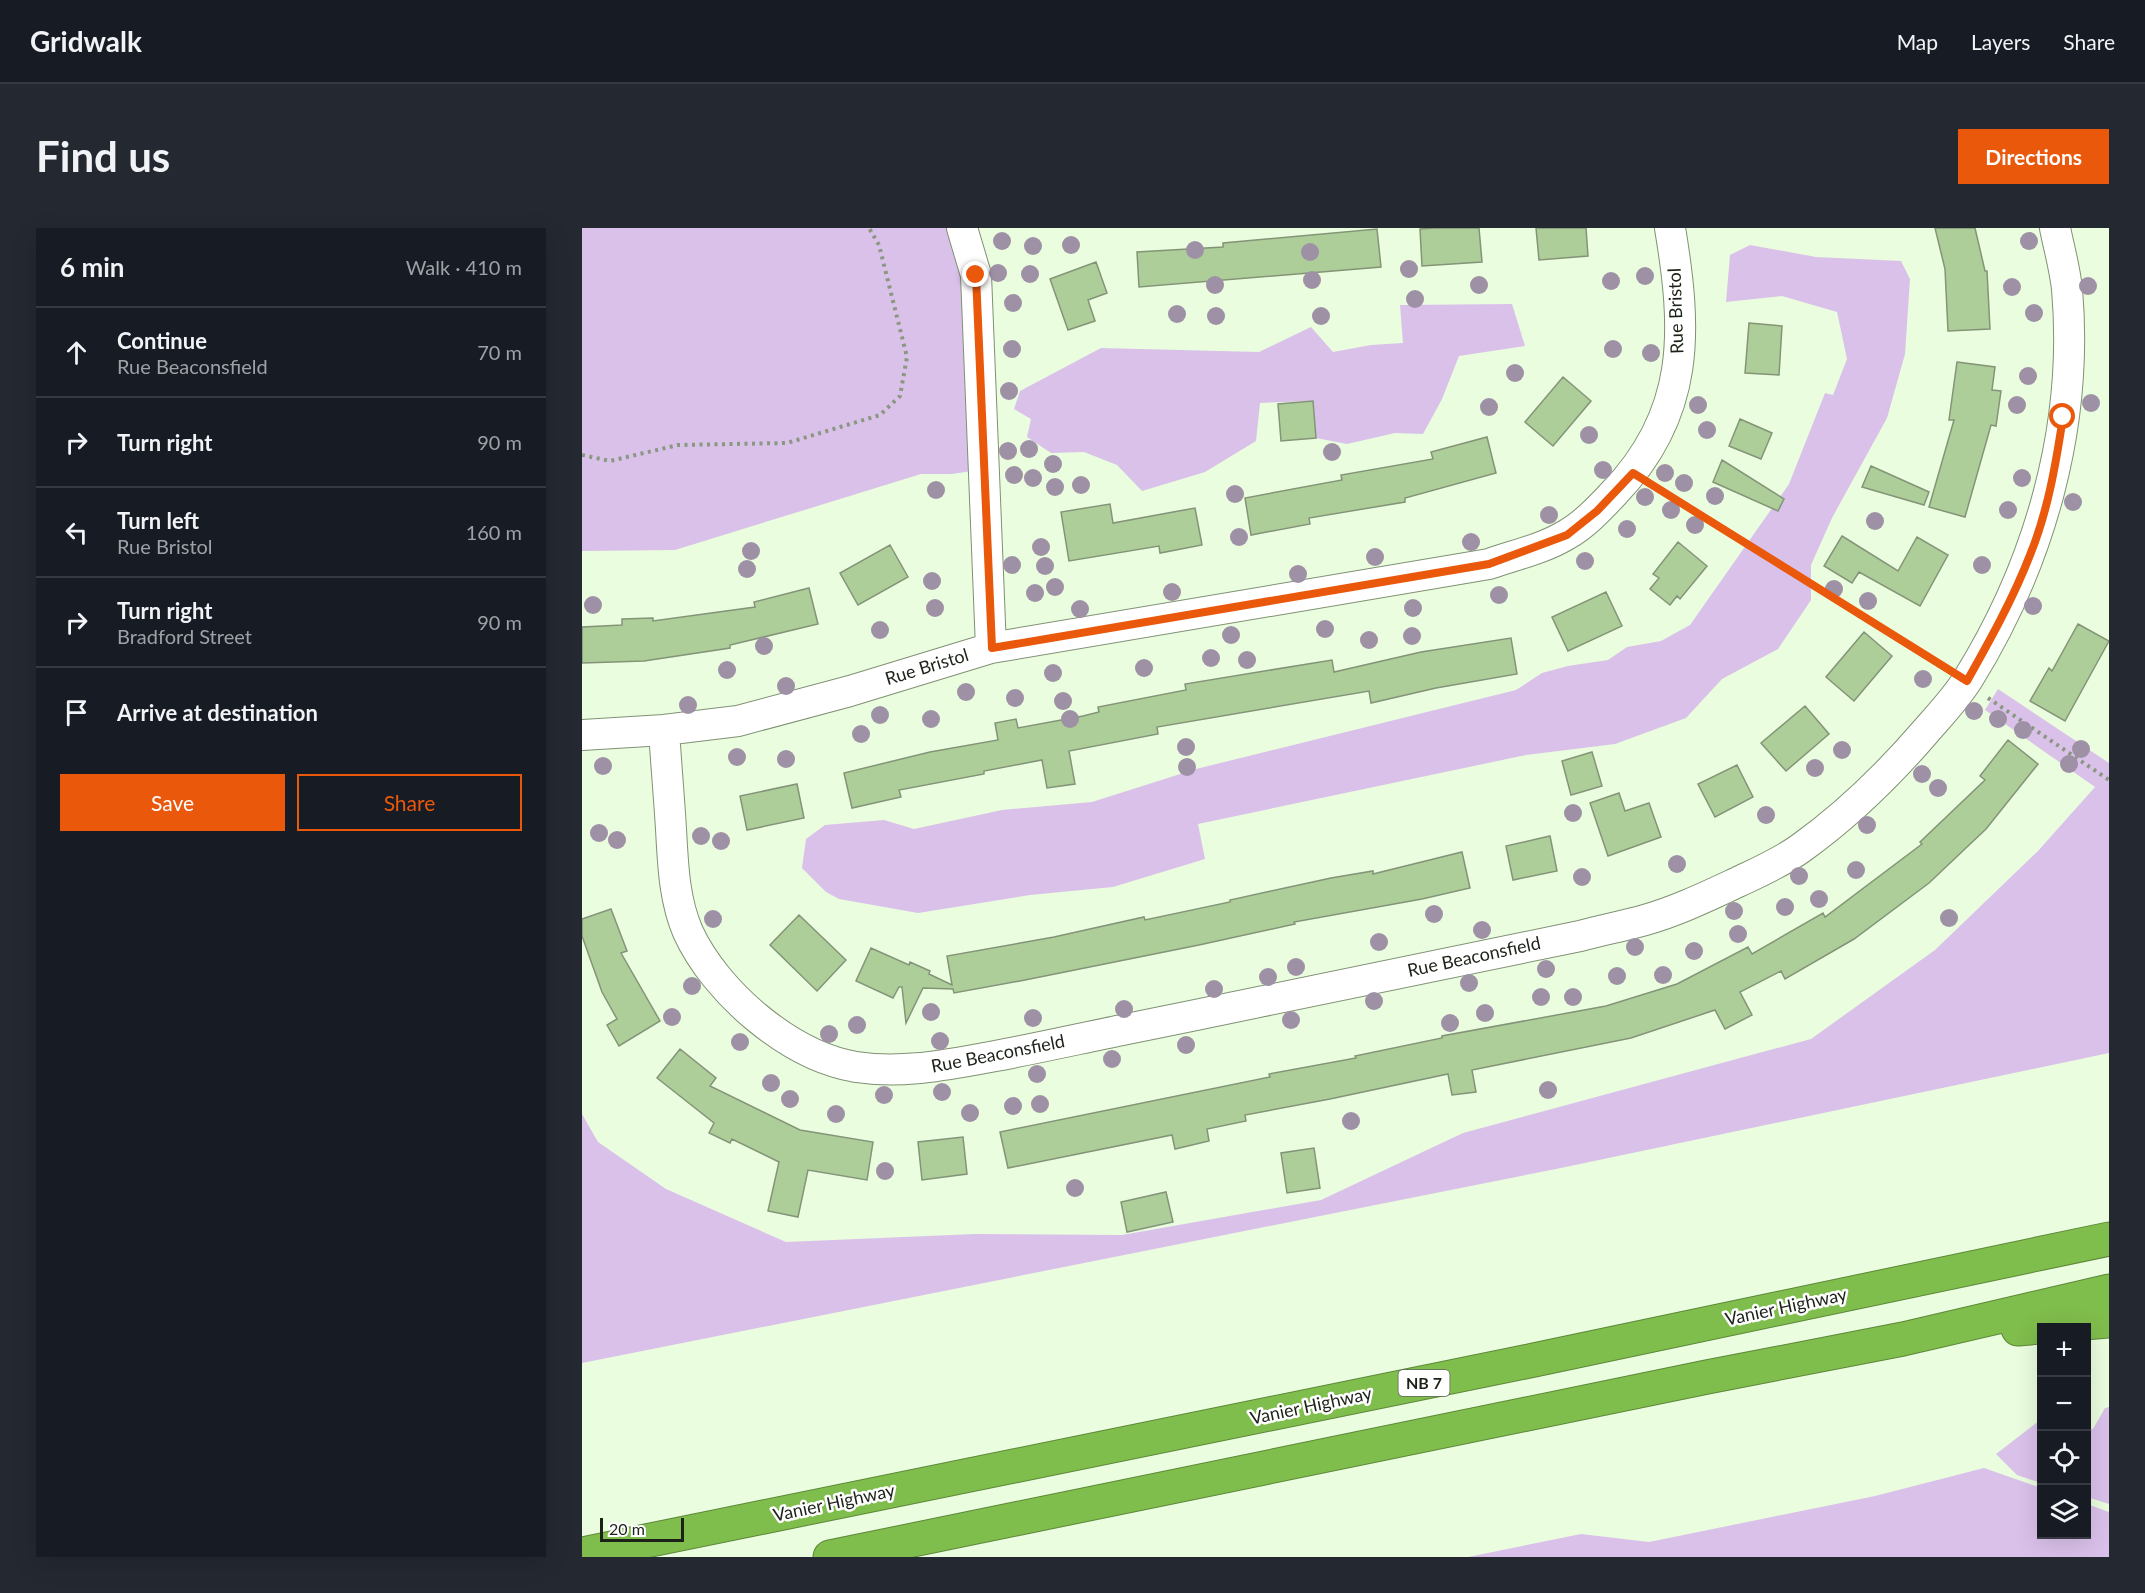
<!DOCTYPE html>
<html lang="en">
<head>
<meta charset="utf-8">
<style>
  :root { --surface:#171b24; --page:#242831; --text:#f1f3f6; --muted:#9ea1a6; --line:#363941; --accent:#ea580c }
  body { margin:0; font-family:Lato,sans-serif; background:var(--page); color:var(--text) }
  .controls { position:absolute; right:18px; bottom:18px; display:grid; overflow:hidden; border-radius:0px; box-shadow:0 6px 24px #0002 }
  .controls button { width:54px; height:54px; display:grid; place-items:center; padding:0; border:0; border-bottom:2px solid var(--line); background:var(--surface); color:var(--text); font:30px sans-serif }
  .scale { position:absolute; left:18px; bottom:15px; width:84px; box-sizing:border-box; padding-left:6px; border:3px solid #1c2217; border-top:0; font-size:16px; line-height:21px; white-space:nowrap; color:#1c2217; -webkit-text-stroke:4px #fff; paint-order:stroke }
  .stop { position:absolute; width:18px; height:18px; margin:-14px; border:4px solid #ea580c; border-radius:50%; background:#fff }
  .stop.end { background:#ea580c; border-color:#fff; box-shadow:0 2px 6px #0008 }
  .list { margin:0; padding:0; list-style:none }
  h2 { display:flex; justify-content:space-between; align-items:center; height:78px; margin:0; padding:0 24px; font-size:26px }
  h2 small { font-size:20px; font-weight:400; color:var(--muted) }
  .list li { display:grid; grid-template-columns:39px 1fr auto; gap:18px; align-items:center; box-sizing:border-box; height:90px; padding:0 24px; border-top:2px solid var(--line) }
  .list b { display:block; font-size:22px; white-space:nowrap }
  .list p { margin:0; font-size:20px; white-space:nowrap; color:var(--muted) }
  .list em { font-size:20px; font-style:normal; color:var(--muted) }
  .actions { display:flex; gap:12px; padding:18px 24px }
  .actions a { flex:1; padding:14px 0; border:2px solid var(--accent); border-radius:0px; text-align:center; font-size:21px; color:var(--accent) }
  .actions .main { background:var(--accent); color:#fff }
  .icon { flex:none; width:33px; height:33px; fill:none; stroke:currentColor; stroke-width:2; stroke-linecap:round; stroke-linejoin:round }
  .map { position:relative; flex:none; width:1527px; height:1329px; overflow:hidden; border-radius:0px }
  header { display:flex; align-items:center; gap:36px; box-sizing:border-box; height:84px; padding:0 30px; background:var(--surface); border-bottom:2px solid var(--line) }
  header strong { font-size:28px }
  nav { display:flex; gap:33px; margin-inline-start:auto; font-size:21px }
  .intro { display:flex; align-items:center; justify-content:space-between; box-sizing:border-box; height:144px; padding:0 36px }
  h1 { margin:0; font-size:42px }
  .button { padding:15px 27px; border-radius:0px; background:var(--accent); color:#fff; font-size:21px; font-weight:700 }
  main { display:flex; gap:36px; padding:0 36px }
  aside { flex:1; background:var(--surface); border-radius:0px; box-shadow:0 6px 24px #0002 }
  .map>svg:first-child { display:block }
  .green { fill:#dac1ea }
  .building { fill:#aece99; stroke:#839478; stroke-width:1.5 }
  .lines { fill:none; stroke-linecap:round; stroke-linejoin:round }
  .minor-casing { stroke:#809175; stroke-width:32 }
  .highway-casing { stroke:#5c8739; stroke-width:35 }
  .path { stroke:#8a9781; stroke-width:4; stroke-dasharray:3 4.5; stroke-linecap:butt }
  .minor { stroke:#fff; stroke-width:30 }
  .highway { stroke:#7fbd4c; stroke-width:33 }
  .tree { fill:#9f91a5 }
  .route { stroke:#ea580c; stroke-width:8 }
  .labels { text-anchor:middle; stroke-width:5; stroke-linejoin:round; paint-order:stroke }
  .shield { fill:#fff; stroke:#60645d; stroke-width:1.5 }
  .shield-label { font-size:16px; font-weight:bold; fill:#1c2217 }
  .street-label { font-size:18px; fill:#1c2217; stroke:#fff }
</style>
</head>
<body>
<header>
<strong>Gridwalk</strong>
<nav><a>Map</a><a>Layers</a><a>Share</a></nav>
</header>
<div class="intro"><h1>Find us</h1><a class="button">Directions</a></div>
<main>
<aside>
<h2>6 min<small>Walk · 410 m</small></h2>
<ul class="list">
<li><svg class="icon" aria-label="ahead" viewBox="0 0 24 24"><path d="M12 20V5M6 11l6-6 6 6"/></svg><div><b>Continue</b><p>Rue Beaconsfield</p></div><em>70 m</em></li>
<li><svg class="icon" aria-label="right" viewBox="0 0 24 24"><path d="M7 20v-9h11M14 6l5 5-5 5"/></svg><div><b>Turn right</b></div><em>90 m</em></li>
<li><svg class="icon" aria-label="left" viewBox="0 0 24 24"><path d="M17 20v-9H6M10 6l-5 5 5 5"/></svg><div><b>Turn left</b><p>Rue Bristol</p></div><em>160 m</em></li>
<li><svg class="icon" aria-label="right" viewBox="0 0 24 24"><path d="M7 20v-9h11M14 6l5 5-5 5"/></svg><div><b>Turn right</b><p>Bradford Street</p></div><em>90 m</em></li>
<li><svg class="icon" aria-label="arrive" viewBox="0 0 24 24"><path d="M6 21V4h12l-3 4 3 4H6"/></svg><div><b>Arrive at destination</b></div></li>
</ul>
<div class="actions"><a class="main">Save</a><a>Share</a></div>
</aside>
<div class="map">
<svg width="1527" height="1329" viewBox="0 0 1527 1329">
  <rect width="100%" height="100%" fill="#eafdde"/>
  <path class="green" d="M0,0H380L410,240L370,246H339L93,322L0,323Z
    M1168,17L1234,29L1319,33L1328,51L1323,126L1305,190L1250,290L1229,337V372L1196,421L1140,451L1104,490L1033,516L944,527L616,596L623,631L531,659L448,667L336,685L257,671L244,664L220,640L224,611L243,597L302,592L332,601L420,582L510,574L614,541L934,462L960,445L986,438L1026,432L1045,419L1079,413L1108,397L1207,256L1243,165L1251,167L1265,131L1255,84L1200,68L1144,74L1148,27Z
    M930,76L943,118L877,128L860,171L841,206L813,205L765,216L734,210L731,173L678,175L674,213L623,244L560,263L535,237L502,224L469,225L445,209L449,191L432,181L438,163L519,120L677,124L729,99L751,124L789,117L821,115L818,77Z
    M1416,461L1527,535V825L974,941L0,1135V886L16,914L84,961L204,1014L393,1006L540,1007L739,972L881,905L1229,811L1353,722L1456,623L1513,559L1403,482Z
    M1527,1179V1276L1505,1269L1504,1200L1511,1201L1523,1180Z
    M1457,1193H1460L1459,1255L1435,1247L1414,1226Z
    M1402,1240L1459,1260L1460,1306H1504L1505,1276L1527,1284V1329H886L999,1306L1067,1314L1293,1268Z"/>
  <path class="building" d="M853,0H897L900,34L840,38L838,1Z
    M954,0H1004L1006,28L957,32Z
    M1353,0H1393L1403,43H1405L1408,101L1366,103L1363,41Z
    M795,1L799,39L557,59L555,24L641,19V15Z
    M514,34L525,65L506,72L513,93L486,102L468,51Z
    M1167,95L1200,98L1197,147L1163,145Z
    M1375,134L1413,139L1410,162L1419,163L1414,198L1409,197L1383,289L1347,279L1372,192H1367Z
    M981,149L1009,173L971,218L943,194Z
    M731,173L734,210L699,213L696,176Z
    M1158,191L1190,205L1179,231L1147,218Z
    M905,209L914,245L823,270V274L727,290L728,296L669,307L663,270L760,252L759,247L851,231L849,224Z
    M1140,232L1202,271L1196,283L1131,254Z
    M1289,238L1347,264L1342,277L1280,259Z
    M528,276L531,295L613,280L620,317L578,325L577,318L487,333L479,284Z
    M1260,308L1316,343L1335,309L1366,327L1338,378L1277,344L1270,355L1242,338Z
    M1096,314L1125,338L1098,371L1095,368L1088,377L1068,361L1077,350L1071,346Z
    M308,317L326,349L276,377L258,345Z
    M227,360L236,396L148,417V420L62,433L0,435V399L40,397V391L71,390V393L173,379L172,374Z
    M1024,364L1040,398L986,423L970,389Z
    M1496,396L1527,413L1483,493L1448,473L1467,440L1470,443Z
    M1282,404L1310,428L1272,473L1244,449Z
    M929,410L935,446L854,460L789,475L787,463L575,499L576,506L487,523L493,556L465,560L460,532L402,543V546L317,562L319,569L270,580L262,545L348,524L416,512L413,495L434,491L436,500L501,488L517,484L516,479L604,462L603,456L750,432L752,444L839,424Z
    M1223,478L1247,506L1204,543L1179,515Z
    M1426,512L1456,536L1404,601L1347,655L1272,711L1203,751L1199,743L1158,764L1170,787L1143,801L1133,782L1049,810L890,842L894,864L870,867L866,846L748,871L663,887L664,893L625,901L627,913L593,921L590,907L426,940L418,904L688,849L687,846L774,830L773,828L860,810V808L1024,778L1095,756L1166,719L1170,726L1241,685L1243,689L1340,616L1338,614L1403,552L1398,548Z
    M1010,524L1020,558L989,567L980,533Z
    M1155,537L1171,569L1133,589L1116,556Z
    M215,556L222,590L165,602L158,568Z
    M1037,565L1043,583L1067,575L1079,609L1026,628L1008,575Z
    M968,608L975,643L931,652L924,618Z
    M880,624L888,660L840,671L712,694L713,696L617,717L443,752L372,765L371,761L341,760L324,795L320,759H317L311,770L274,753L289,720L327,737L328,734L348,743L347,746L370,757L365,728L472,709L562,689L563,692L648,674V672L749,650L791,643V646Z
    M29,681L45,723L39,725L78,793L37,818L25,797L35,791L20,764L0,708V691Z
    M217,687L264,732L235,763L188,717Z
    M98,821L134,850L128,858L218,902L291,914L285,952L226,942L216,989L186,983L197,934L150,911L148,915L127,905L132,895L75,850Z
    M381,909L385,946L340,952L336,914Z
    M732,920L738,960L705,965L699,925Z
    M584,964L591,994L545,1004L539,974Z"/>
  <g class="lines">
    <defs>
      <path id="minor" d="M380,0L394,47L409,420
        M82,502C84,535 87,568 89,601C91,636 92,672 106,704C134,765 208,828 274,839C321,846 362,837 408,829C452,821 496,811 540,802C693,771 846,739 998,708C1020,702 1042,698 1063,692C1095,683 1126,668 1156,654C1177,644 1200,634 1219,620C1265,587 1307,546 1344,503C1358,487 1374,470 1386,451C1458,335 1497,198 1485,61C1483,41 1477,20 1473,0
        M0,507L82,502L156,493L268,463L409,420L907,336C932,327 961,321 984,307C1002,297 1018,280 1032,265C1109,185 1105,102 1088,0"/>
      <path id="highway" d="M1436,1101L1527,1093
        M0,1326L952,1132L1527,1011
        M248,1329L1125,1149L1321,1111L1527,1063"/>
    </defs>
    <use href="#minor" class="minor-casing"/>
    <use href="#highway" class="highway-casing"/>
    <path class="path" d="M0,227L28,233L96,217L205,215L298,187L318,168L325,129L297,17L287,0
      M1074,260L1360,438
      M1406,470L1527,552"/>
    <use href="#minor" class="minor"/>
    <use href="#highway" class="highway"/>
  </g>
  <g class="tree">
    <circle cx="420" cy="13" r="9"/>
    <circle cx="1447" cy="13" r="9"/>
    <circle cx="489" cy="17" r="9"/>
    <circle cx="451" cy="18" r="9"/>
    <circle cx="613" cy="22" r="9"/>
    <circle cx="728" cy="24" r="9"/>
    <circle cx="827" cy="41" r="9"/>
    <circle cx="416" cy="45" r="9"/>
    <circle cx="448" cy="46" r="9"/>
    <circle cx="1063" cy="48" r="9"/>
    <circle cx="730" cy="52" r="9"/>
    <circle cx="1029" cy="53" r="9"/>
    <circle cx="633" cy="57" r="9"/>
    <circle cx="897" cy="57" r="9"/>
    <circle cx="1506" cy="58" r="9"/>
    <circle cx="1430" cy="59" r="9"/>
    <circle cx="833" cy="71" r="9"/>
    <circle cx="431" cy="75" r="9"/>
    <circle cx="1452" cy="85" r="9"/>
    <circle cx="595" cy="86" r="9"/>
    <circle cx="634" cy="88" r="9"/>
    <circle cx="739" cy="88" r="9"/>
    <circle cx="430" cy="121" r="9"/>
    <circle cx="1031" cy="121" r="9"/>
    <circle cx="1069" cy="125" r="9"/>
    <circle cx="933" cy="145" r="9"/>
    <circle cx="1446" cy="148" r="9"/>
    <circle cx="427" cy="163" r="9"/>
    <circle cx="1509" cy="175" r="9"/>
    <circle cx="1116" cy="177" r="9"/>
    <circle cx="1435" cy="177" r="9"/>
    <circle cx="907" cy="179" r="9"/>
    <circle cx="1125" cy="202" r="9"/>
    <circle cx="1007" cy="207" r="9"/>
    <circle cx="447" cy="221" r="9"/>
    <circle cx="426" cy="223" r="9"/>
    <circle cx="750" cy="224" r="9"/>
    <circle cx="471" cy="236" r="9"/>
    <circle cx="1021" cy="242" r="9"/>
    <circle cx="1083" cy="245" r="9"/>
    <circle cx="432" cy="247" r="9"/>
    <circle cx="451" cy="250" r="9"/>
    <circle cx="1440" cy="250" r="9"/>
    <circle cx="1102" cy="255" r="9"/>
    <circle cx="499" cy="257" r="9"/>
    <circle cx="473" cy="259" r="9"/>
    <circle cx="354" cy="262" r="9"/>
    <circle cx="653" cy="266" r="9"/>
    <circle cx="1133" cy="268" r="9"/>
    <circle cx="1063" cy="269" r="9"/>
    <circle cx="1491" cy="274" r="9"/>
    <circle cx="1089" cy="282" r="9"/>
    <circle cx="1426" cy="282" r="9"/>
    <circle cx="967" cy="287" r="9"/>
    <circle cx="1293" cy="293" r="9"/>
    <circle cx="1113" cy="297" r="9"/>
    <circle cx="1045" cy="301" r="9"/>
    <circle cx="657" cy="309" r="9"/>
    <circle cx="889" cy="314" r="9"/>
    <circle cx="459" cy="319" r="9"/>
    <circle cx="169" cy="323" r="9"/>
    <circle cx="793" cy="329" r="9"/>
    <circle cx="1003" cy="333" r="9"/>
    <circle cx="430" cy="337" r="9"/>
    <circle cx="1400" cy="337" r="9"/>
    <circle cx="463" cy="338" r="9"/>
    <circle cx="165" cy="341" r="9"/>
    <circle cx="716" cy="346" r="9"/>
    <circle cx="350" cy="353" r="9"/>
    <circle cx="473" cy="359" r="9"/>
    <circle cx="1252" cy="361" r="9"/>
    <circle cx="590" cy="364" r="9"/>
    <circle cx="453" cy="365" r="9"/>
    <circle cx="917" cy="367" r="9"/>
    <circle cx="1286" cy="373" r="9"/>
    <circle cx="11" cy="377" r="9"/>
    <circle cx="1451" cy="378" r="9"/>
    <circle cx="353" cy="380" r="9"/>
    <circle cx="831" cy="380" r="9"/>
    <circle cx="498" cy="381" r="9"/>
    <circle cx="743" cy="401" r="9"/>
    <circle cx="298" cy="402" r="9"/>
    <circle cx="649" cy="407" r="9"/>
    <circle cx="830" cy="408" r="9"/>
    <circle cx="787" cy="412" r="9"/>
    <circle cx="182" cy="418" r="9"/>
    <circle cx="629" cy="430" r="9"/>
    <circle cx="665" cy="432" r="9"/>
    <circle cx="562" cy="440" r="9"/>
    <circle cx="145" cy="442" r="9"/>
    <circle cx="471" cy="445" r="9"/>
    <circle cx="1341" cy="451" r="9"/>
    <circle cx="204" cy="458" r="9"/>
    <circle cx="384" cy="464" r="9"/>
    <circle cx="433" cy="470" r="9"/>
    <circle cx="481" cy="473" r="9"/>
    <circle cx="106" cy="477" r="9"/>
    <circle cx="1392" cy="483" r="9"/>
    <circle cx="298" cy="487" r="9"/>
    <circle cx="349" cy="491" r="9"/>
    <circle cx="488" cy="491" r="9"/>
    <circle cx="1416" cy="491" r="9"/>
    <circle cx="1441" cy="502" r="9"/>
    <circle cx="279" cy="506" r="9"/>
    <circle cx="604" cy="519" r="9"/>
    <circle cx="1499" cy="521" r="9"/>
    <circle cx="1260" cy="522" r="9"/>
    <circle cx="155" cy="529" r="9"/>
    <circle cx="204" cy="531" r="9"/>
    <circle cx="1487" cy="536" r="9"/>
    <circle cx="21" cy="538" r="9"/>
    <circle cx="605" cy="539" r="9"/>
    <circle cx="1233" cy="540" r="9"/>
    <circle cx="1340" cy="546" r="9"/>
    <circle cx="1356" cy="560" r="9"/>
    <circle cx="991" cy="585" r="9"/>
    <circle cx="1184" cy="587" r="9"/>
    <circle cx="1285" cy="597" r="9"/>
    <circle cx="17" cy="605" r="9"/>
    <circle cx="119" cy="608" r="9"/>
    <circle cx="35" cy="612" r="9"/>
    <circle cx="139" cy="613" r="9"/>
    <circle cx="1095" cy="636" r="9"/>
    <circle cx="1274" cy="642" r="9"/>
    <circle cx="1217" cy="648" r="9"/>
    <circle cx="1000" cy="649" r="9"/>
    <circle cx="1237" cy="671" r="9"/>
    <circle cx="1203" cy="679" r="9"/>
    <circle cx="1152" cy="683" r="9"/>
    <circle cx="852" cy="686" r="9"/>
    <circle cx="1367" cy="690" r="9"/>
    <circle cx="131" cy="691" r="9"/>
    <circle cx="900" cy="702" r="9"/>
    <circle cx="1156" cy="706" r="9"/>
    <circle cx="797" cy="714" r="9"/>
    <circle cx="1053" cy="719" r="9"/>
    <circle cx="1112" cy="723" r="9"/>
    <circle cx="714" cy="739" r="9"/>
    <circle cx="964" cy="741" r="9"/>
    <circle cx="1081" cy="747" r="9"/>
    <circle cx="1035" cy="748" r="9"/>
    <circle cx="686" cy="749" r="9"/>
    <circle cx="887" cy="755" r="9"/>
    <circle cx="110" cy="758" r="9"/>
    <circle cx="632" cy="761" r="9"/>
    <circle cx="959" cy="769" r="9"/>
    <circle cx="991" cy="769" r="9"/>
    <circle cx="792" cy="773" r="9"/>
    <circle cx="542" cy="781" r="9"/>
    <circle cx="349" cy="784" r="9"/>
    <circle cx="903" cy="785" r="9"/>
    <circle cx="90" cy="789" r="9"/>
    <circle cx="451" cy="790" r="9"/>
    <circle cx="709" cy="792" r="9"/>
    <circle cx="868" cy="795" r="9"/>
    <circle cx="275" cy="797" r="9"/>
    <circle cx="247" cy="806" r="9"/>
    <circle cx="358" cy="813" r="9"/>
    <circle cx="158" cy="814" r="9"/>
    <circle cx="604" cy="817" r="9"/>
    <circle cx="530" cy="831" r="9"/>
    <circle cx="455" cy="846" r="9"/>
    <circle cx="189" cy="855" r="9"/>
    <circle cx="966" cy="862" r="9"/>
    <circle cx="360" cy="864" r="9"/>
    <circle cx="302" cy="867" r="9"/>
    <circle cx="208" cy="871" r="9"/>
    <circle cx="458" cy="876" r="9"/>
    <circle cx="431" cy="878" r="9"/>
    <circle cx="388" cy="885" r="9"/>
    <circle cx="254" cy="886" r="9"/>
    <circle cx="769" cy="893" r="9"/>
    <circle cx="303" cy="943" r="9"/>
    <circle cx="493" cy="960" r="9"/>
  </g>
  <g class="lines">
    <path class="route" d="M394,47L410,420L907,336L985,307L1015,283L1051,245L1385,453C1408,412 1431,371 1448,327C1466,283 1474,235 1481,189"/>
  </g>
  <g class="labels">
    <rect class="shield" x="816.5" y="1142" width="51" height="26" rx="4.5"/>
    <g class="shield-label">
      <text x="842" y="1161">NB 7</text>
    </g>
    <g class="street-label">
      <text transform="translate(1094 83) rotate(-92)" y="6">Rue Bristol</text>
      <text transform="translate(345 439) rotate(-17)" y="6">Rue Bristol</text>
      <text transform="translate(892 729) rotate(-12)" y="6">Rue Beaconsfield</text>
      <text transform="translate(416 826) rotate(-11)" y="6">Rue Beaconsfield</text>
      <text transform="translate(1204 1079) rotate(-12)" y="6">Vanier Highway</text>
      <text transform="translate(729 1178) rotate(-12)" y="6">Vanier Highway</text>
      <text transform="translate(252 1275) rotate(-12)" y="6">Vanier Highway</text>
    </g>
  </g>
</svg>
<div class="controls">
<button>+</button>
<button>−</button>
<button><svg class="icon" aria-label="locate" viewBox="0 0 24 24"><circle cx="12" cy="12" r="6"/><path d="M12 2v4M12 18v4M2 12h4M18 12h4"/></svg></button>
<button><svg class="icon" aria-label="layers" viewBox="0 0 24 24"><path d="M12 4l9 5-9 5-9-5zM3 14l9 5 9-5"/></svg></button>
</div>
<div class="scale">20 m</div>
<div class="stop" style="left:1481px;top:189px"></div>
<div class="stop end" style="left:394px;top:47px"></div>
</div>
</main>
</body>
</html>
